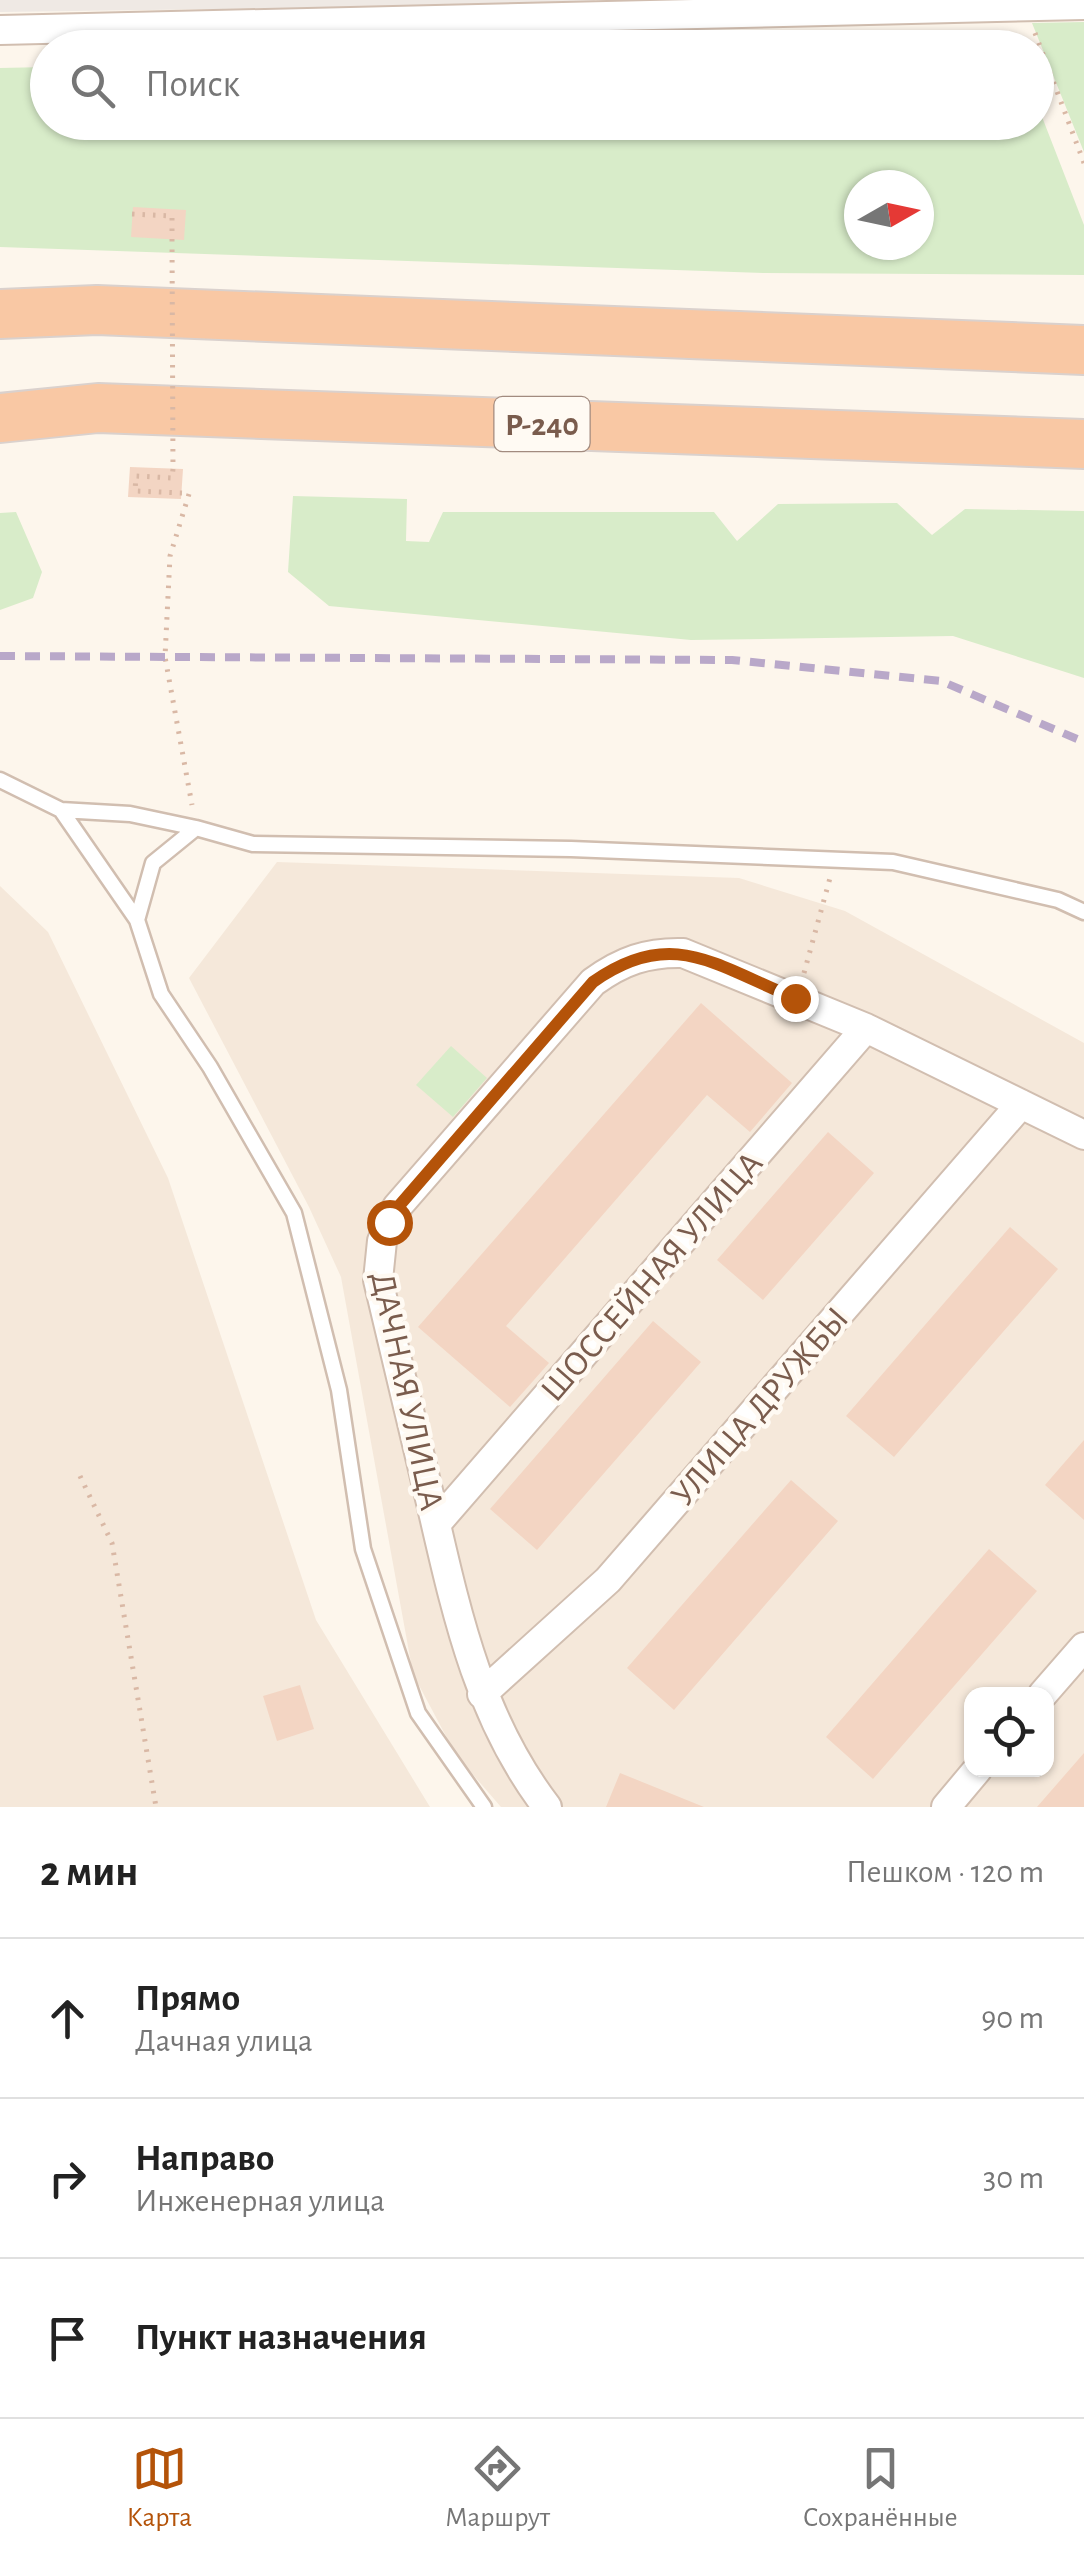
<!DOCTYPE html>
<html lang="ru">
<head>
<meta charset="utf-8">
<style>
  :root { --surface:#fff; --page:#f2f2f2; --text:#222; --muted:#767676; --line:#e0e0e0; --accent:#b45309 }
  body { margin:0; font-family:"Alegreya Sans",sans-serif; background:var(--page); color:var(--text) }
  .controls { position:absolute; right:30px; bottom:30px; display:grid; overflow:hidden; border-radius:20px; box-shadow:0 2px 8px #0004 }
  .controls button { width:90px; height:90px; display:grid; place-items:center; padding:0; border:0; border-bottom:2px solid var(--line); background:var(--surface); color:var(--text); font:50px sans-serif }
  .compass { position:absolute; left:844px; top:170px; width:90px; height:90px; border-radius:50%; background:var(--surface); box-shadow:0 2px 8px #0004; rotate:81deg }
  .stop { position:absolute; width:30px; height:30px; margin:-22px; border:8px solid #b45309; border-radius:50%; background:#fff }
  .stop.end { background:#b45309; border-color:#fff; box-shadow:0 2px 10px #0008 }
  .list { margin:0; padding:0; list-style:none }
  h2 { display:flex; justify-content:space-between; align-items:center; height:130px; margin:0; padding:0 40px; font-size:42px }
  h2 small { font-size:32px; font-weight:400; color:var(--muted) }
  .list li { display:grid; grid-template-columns:65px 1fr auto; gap:30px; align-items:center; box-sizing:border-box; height:160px; padding:0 40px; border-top:2px solid var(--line) }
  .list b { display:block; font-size:38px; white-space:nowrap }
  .list p { margin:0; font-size:32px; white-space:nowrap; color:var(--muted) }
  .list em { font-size:32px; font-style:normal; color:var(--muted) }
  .icon { flex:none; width:55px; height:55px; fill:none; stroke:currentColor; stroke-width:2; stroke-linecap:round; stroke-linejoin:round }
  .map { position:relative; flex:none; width:1084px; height:1807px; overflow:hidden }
  .search { position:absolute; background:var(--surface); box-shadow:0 2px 8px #0004; left:30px; right:30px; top:30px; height:110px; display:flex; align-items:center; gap:25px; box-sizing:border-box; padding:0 35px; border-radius:55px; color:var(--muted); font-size:38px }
  .sheet { height:610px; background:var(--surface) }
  nav { display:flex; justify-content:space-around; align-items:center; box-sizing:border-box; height:140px; border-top:2px solid var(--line); background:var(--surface); font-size:28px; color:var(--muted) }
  nav a { display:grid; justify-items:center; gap:5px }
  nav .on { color:var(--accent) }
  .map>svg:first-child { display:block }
  .residential { fill:#f5e8da; fill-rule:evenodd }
  .industrial { fill:#efe9e4 }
  .green { fill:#d8ecc9; fill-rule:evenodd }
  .building { fill:#f3d5c3 }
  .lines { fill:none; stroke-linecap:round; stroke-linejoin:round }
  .service-casing { stroke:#d1beb0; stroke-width:19 }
  .minor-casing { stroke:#d1beb0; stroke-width:32 }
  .trunk-casing { stroke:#dad1cd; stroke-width:52 }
  .path { stroke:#d9b8a5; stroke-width:5; stroke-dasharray:2.5 8; stroke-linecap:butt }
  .service { stroke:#fff; stroke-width:14 }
  .minor { stroke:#fff; stroke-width:28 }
  .trunk { stroke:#f9c8a4; stroke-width:48 }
  .rail { stroke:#b9a8c9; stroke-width:8; stroke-dasharray:15 10; stroke-linecap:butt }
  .path-bridge { stroke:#d9b8a5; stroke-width:5; stroke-dasharray:2.5 8; stroke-linecap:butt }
  .route { stroke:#b45309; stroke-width:12 }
  .labels { text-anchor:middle; stroke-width:9; stroke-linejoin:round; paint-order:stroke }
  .shield { fill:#fffaf3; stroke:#a28b7f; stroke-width:2.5 }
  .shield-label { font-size:32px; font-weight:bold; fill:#7a5c4d }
  .street-label { font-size:35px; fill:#7a5c4d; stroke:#fffaf3 }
</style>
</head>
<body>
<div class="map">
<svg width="1084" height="1807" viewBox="0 0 1084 1807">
  <rect width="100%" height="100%" fill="#fdf6ec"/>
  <path class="residential" d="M277,862L739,878L845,911L1084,1043V1807H501L456,1755L413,1674L341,1277L309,1207L189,978ZM972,1694H1046V1770H972Z
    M0,886L48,932L168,1178L316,1620L430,1807H0Z"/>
  <path class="industrial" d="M0,0H595L593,4L0,12Z"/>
  <path class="green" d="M1084,22V152L1032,23Z
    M47,67L48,122H1036L1037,104L1084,225V275L763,273L0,247V68ZM859,185H919V245H859Z
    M293,496L407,499L406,541L429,542L443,512H714L737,541L778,504L897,503L932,535L965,509L1084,511V678L953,636L691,640L329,606L288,572Z
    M16,512L42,572L33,598L0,610V513Z
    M451,1046L487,1078L453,1117L416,1085Z"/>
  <path class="building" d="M133,207L186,210L184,240L131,237Z
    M130,467L183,469L181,499L128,497Z
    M701,1003L792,1083L750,1132L707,1095L506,1326L549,1363L510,1407L418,1327Z
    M828,1132L874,1173L763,1300L717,1260Z
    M1010,1227L1058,1269L894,1457L846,1416Z
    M653,1321L701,1362L537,1550L490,1509Z
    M1084,1440V1520L1045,1485Z
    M791,1480L838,1521L674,1710L627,1668Z
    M989,1549L1037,1591L873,1779L826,1737Z
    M300,1685L314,1729L277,1741L263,1696Z
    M1084,1753V1807H1037Z
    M620,1773L704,1807H606Z"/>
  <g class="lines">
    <defs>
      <path id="service" d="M0,780L61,810L137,920L161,994L210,1067L294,1213L339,1390L363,1549L418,1713L484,1807
        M61,810L130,814L196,828L253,844L571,849L893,862L1058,900L1084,912
        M137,920L153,863L196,828"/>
      <path id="minor" d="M0,30L1084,5
        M436,1524L866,1028
        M482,1694L608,1580L1021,1104
        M1043,1694L1084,1647
        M547,1807C478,1717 456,1611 431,1503C413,1429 396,1354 378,1280L382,1241L397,1207L593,982C622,961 647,952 683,953L866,1028L1084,1135
        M946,1807L977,1770"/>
      <path id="trunk" d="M0,314L97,310L1084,350
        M0,418L98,408L1084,444"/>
    </defs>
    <use href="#service" class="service-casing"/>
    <use href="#minor" class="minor-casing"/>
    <use href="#trunk" class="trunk-casing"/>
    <path class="path" d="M1035,33L1084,163
      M132,214L172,216V239
      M173,469L172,478L136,476L135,491L182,493
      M189,494L170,556L165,657L192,805
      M804,973L830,878
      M80,1476L112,1543L156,1807"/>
    <use href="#service" class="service"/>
    <use href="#minor" class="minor"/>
    <use href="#trunk" class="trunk"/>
    <path class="rail" d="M0,656L732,660L941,681L1084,742"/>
    <path class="path-bridge" d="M172,239L173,469"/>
  </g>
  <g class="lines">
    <path class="route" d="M389,1222L398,1207L593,982C672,926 716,966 795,998"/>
  </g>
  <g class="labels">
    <rect class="shield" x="494.5" y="397" width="95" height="54" rx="8"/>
    <g class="shield-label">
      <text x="542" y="435">Р-240</text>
    </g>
    <g class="street-label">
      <text transform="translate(651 1276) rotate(-49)" y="12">ШОССЕЙНАЯ УЛИЦА</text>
      <text transform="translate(408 1391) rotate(78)" y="12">ДАЧНАЯ УЛИЦА</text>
      <text transform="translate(759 1406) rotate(-49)" y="12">УЛИЦА ДРУЖБЫ</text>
    </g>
  </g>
</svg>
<div class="controls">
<button><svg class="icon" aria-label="locate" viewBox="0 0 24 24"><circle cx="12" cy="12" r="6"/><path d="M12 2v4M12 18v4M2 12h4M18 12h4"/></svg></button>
</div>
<svg class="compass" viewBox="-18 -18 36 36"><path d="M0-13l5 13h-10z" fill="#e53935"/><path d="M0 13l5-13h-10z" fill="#767676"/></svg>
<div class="stop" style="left:389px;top:1222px"></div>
<div class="stop end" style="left:795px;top:998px"></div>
<div class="search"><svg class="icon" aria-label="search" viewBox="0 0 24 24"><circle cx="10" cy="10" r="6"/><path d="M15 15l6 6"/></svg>Поиск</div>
</div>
<section class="sheet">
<h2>2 мин<small>Пешком · 120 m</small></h2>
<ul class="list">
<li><svg class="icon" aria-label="ahead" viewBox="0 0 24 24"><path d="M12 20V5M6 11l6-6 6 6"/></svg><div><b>Прямо</b><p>Дачная улица</p></div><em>90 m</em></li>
<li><svg class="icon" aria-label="right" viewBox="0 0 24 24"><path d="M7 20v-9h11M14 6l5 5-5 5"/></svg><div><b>Направо</b><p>Инженерная улица</p></div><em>30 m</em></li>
<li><svg class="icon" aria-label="arrive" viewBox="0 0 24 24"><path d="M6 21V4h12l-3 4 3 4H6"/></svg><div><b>Пункт назначения</b></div></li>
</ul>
</section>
<nav>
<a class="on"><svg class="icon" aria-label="map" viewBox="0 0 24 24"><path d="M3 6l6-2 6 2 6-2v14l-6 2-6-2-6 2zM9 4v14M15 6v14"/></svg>Карта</a>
<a><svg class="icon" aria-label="directions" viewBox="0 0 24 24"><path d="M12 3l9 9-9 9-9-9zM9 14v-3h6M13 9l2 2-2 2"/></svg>Маршрут</a>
<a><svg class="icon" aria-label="saved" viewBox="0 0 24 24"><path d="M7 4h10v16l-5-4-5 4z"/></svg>Сохранённые</a>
</nav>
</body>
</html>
